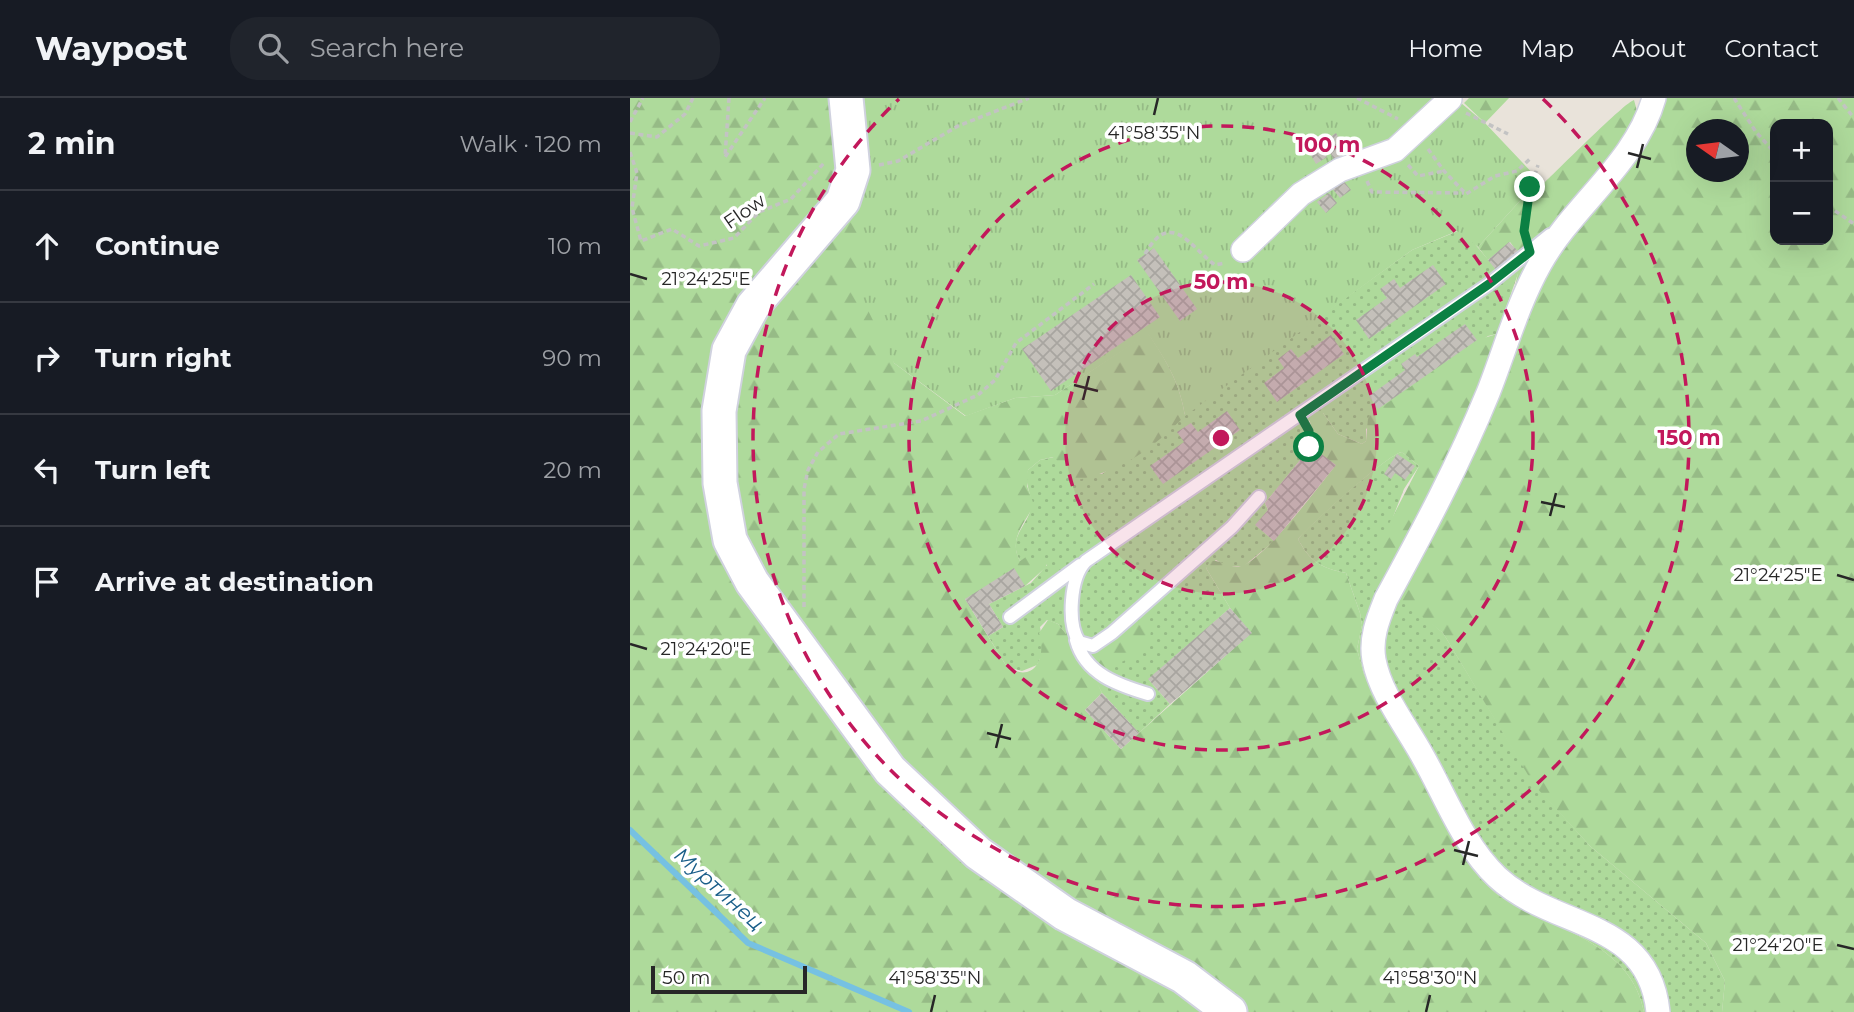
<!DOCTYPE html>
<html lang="en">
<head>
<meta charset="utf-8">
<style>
  :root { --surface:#171b24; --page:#20242c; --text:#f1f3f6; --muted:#9ea1a6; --line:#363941 }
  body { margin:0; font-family:Montserrat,sans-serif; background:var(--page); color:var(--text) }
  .controls { position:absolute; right:21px; top:21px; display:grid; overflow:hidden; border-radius:14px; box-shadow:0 7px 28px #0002 }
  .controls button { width:63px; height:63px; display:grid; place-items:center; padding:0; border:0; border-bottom:2px solid var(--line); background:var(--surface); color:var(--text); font:35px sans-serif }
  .compass { position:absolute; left:1056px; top:21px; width:63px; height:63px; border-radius:50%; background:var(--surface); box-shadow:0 7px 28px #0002; rotate:284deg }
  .scale { position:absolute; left:21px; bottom:18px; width:156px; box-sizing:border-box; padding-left:7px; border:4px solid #272727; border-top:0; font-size:19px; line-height:24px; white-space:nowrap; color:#272727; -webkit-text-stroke:5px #fff; paint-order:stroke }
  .stop { position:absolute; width:21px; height:21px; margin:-16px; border:5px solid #0b8043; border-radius:50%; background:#fff }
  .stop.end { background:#0b8043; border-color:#fff; box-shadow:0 2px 7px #0008 }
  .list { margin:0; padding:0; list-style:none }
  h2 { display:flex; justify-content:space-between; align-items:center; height:91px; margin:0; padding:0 28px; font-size:30px }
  h2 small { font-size:23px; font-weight:400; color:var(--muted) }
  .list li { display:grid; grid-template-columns:46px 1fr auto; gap:21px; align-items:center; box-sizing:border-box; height:112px; padding:0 28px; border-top:2px solid var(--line) }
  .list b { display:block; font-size:26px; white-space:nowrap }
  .list em { font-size:23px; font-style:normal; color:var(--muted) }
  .icon { flex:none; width:38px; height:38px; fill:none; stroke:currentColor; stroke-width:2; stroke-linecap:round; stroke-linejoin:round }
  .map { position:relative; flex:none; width:1224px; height:914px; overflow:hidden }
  header { display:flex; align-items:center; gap:42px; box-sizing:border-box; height:98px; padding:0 35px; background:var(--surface); border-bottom:2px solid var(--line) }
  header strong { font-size:33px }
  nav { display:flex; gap:38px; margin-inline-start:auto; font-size:24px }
  .search { width:490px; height:63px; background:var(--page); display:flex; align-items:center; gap:18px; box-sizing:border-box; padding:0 24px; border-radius:28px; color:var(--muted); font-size:26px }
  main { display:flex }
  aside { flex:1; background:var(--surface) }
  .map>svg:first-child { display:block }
  .grass { fill:url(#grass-dots) }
  .forest { fill:url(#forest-firs); fill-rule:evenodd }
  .park { fill:url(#park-tufts) }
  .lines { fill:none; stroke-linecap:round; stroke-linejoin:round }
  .stream { stroke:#76c1e2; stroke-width:6 }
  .building { fill:url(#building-cross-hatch) }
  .lane-casing { stroke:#d0d2df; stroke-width:16 }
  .street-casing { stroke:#d0d2df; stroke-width:26 }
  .secondary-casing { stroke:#d0d2df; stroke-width:37 }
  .path { stroke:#c3c3c3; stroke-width:3.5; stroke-dasharray:5 3.5; stroke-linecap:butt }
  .lane { stroke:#fff; stroke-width:12 }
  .street { stroke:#fff; stroke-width:23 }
  .secondary { stroke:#fff; stroke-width:33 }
  .route { stroke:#0b8043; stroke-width:9 }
  .ticks { fill:none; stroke:#272727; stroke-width:2.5 }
  .ring { fill:none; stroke:#c2185b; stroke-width:3.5; stroke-dasharray:12 9 }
  .labels { text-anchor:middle; stroke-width:7; stroke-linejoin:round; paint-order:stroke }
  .street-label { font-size:19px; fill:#272727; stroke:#fff }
  .water-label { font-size:21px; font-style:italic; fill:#1a5e89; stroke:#fff }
  .ticks-label { font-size:18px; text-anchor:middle; fill:#272727; stroke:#fff; stroke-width:7; stroke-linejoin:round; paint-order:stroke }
  .centre { fill:#c2185b; stroke:#fff; stroke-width:3.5 }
  .ring-label { font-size:21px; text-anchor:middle; font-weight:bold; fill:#c2185b; stroke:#fff; stroke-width:7; stroke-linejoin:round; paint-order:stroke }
</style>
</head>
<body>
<header>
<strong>Waypost</strong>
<div class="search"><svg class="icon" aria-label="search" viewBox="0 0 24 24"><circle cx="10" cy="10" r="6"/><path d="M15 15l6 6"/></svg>Search here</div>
<nav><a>Home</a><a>Map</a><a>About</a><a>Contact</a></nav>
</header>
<main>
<aside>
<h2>2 min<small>Walk · 120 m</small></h2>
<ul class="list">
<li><svg class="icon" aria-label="ahead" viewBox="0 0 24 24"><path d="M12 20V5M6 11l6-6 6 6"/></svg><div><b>Continue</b></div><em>10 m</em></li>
<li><svg class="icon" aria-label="right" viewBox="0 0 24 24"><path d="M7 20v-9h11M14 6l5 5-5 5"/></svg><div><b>Turn right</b></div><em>90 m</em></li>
<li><svg class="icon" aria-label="left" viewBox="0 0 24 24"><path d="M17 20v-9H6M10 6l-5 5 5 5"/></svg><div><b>Turn left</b></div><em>20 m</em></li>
<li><svg class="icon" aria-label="arrive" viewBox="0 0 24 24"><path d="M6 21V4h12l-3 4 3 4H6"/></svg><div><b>Arrive at destination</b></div></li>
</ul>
</aside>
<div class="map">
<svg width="1224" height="914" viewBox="0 0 1224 914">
  <defs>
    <pattern id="grass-dots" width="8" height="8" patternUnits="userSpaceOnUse" patternTransform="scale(1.75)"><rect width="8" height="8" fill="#aeda9b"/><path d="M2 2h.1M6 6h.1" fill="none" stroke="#96bb86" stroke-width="1.8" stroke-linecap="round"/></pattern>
    <pattern id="forest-firs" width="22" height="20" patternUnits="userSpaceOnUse" patternTransform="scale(1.75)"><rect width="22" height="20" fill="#aeda9b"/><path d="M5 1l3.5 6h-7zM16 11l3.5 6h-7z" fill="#96bb86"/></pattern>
    <pattern id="park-tufts" width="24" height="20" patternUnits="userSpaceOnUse" patternTransform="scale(1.75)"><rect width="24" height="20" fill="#aeda9b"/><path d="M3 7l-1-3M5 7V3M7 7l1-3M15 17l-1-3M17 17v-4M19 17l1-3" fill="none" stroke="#96bb86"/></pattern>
    <pattern id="building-cross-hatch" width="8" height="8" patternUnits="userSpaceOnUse" patternTransform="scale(1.75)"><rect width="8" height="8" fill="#c4c0ba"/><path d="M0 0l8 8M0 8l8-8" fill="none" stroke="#a8a5a0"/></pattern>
  </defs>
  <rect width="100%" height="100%" fill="#e9e3da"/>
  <path class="grass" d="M828,133L844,145L866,171L888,153L891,167L867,236L858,238L736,331V343L732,346L708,336L693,315L679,323L684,334L686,352L678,362L671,361L635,405L638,412L626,427L644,443L614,468H596L586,462L576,470L600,510L519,582L540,606L509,635L472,595L463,578L467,546L436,536L428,526L417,522L410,529L414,552L407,567L392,573L377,569L358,538L373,529L359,506L401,485L417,467L396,460L390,463C377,439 397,429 401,410C403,396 393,385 398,372L410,362L424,359L438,370L472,376L782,152Z
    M772,354L789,368L774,391L763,419L757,478L792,517L813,535L905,687L960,748L1076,845L1095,883L1092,914H1014C1002,849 933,834 885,806C877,802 868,798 862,792C838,769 824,736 807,707C783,663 758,620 734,577L727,551L732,527L730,515L716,475C691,470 680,464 668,441C680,426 758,356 772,354Z"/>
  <path class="forest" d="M0,0H233L222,5L264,265L335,318L385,300L425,297L518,235C536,262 550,285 555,318C521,351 496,371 448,382L423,359L410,362L398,372L397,388L404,407C395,425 378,441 390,463L396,459L416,465V469L395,488L335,501L377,569C404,586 417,560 409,535L418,522L428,526L436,536L445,535L455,548L495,523L517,522C535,555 481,565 464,578L472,595L455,612L491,651L621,535L600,510L576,470L580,463C591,461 599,471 611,468C633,463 689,388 705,368L686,352L679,319L687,313L693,315L708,336L732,346L736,343L738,320L746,308L749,311L847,242L867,236C876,208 901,169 880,144L858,162L848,149L909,82L914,85C927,73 995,4 1004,2L1007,13L1017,0H1224V914H1092L1095,883L1076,845L960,748L904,687L813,535L769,501L757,478L751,476L746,460L748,447L789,368L772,354C758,356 680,427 668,441C680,464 691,470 716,475L730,515L732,527L727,551L734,577C758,620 783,663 807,707C824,736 838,769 862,792C868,798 877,802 885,806C933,834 1002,849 1014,914H0ZM1145,26H1198V142H1145ZM1066,32H1108V74H1066Z
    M839,0H879L855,25L834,5Z"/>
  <path class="park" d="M233,0H825L855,25L909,82L848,149L827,133L782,152L555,318C550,285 536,262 518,236L425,297L385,300L336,318L264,265L228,192L231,74L222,5Z"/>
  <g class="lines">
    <path class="stream" d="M0,732L118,845L279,914"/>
  </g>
  <path class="building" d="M706,35L720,59L707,67L693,43Z
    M690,47L697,59L686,66L679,54Z
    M712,81L721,92L710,100L701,89Z
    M699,95L707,105L696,115L687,104Z
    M879,144L888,153L866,172L858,162Z
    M524,150L567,211L550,223L507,162Z
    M803,167L816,186L739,241L726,222L757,200L750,191L764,181L770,190Z
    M501,177L530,219L421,293L392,251Z
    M835,226L847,242L748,311L739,298L775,272L771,266L785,256L787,259Z
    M701,237L714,256L647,304L634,285L654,270L648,261L661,251L668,260Z
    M597,313L610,332L533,386L520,368L554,344L547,334L561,325L568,334Z
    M686,352L706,367L644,443L625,427L638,412L635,405L671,361L678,362Z
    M767,356L785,368L775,382L765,375L761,381L754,376Z
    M384,470L395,488L359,506L373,529L358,538L335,501Z
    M600,510L622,535L540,606L518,581Z
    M472,595L509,635L491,651L455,612Z"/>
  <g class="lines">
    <defs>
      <path id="lane" d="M629,399L602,429L482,535L463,548L449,544C437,525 440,479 456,463L859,186L920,137
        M380,519L450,467
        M446,542C455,576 488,587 518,596"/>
      <path id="street" d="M1024,0C1006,65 942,108 910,166C887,207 875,252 858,295C829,366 793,433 756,501C748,521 740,540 744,562C750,595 776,628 792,657C815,697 833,747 867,779C924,832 1019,820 1028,914
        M613,152L671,96L710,72L765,52L820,1"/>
      <path id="secondary" d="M216,0L223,72L213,103L123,208L99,252L89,313L90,385L100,442L122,484L260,672L348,755L435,816L554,879L600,914"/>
    </defs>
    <use href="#lane" class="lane-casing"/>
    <use href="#street" class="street-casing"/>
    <use href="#secondary" class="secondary-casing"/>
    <path class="path" d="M99,0L95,59L135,0
      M727,0L768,21
      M1104,0L1126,34L1145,55
      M1208,0L1224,20
      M836,15L878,36
      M0,24L13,0
      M0,35L27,39L55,16L63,0
      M798,51L814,73L836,96L865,78L887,73L901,60
      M0,54L7,75L2,110L11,143L42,131L69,148L104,140L129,114L161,101L195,64
      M249,67L268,63L328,28L399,0
      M778,67L788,78L814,73
      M737,83L742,94L834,95
      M1198,108L1224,126
      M895,136L899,96L908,67
      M515,156C541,110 560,149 585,167L595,165
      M675,358L680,343L678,330
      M174,509V391L178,372L188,354L209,336L291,323L348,297L365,282L386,245L464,186"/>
    <use href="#lane" class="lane"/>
    <use href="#street" class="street"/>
    <use href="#secondary" class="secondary"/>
  </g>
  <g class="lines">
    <path class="route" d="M679,349V333L670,317L859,186L900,154L894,133L900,89"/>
  </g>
  <path class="ticks" d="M524,17L528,0M998,55L1021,61M1007,70L1013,46M0,176L17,181M444,287L468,293M453,302L459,278M911,404L935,409M920,418L926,395M1207,477L1224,482M0,546L17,551M357,635L381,641M366,650L372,626M824,752L848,758M833,767L839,743M1207,847L1224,851M301,914L305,897M796,914L800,897"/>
  <circle cx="591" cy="340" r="156" fill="#c2185b" fill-opacity=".12"/>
  <g class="ring">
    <circle cx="591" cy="340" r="156"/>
    <circle cx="591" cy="340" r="312"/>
    <path d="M913 1A468 468 0 1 1 269 1"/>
  </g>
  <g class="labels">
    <g class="street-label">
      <text transform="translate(114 113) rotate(-35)" y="7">Flow</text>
    </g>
    <g class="water-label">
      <text transform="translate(89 791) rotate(42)" y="7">Муртинец</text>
    </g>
  </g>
  <g class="ticks-label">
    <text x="524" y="41">41°58'35"N</text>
    <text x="76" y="187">21°24'25"E</text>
    <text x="1148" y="483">21°24'25"E</text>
    <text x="76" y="557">21°24'20"E</text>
    <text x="1148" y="853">21°24'20"E</text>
    <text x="305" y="886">41°58'35"N</text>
    <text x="800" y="886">41°58'30"N</text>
  </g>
  <circle cx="591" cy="340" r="10" class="centre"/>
  <g class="ring-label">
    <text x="698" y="54">100 m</text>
    <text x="591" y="191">50 m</text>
    <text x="1059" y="347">150 m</text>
  </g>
</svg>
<div class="controls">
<button>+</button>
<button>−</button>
</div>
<svg class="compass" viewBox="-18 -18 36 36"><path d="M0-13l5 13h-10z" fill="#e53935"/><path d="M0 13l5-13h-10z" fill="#9ea1a6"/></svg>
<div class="scale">50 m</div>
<div class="stop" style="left:679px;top:349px"></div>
<div class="stop end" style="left:900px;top:89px"></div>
</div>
</main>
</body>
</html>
